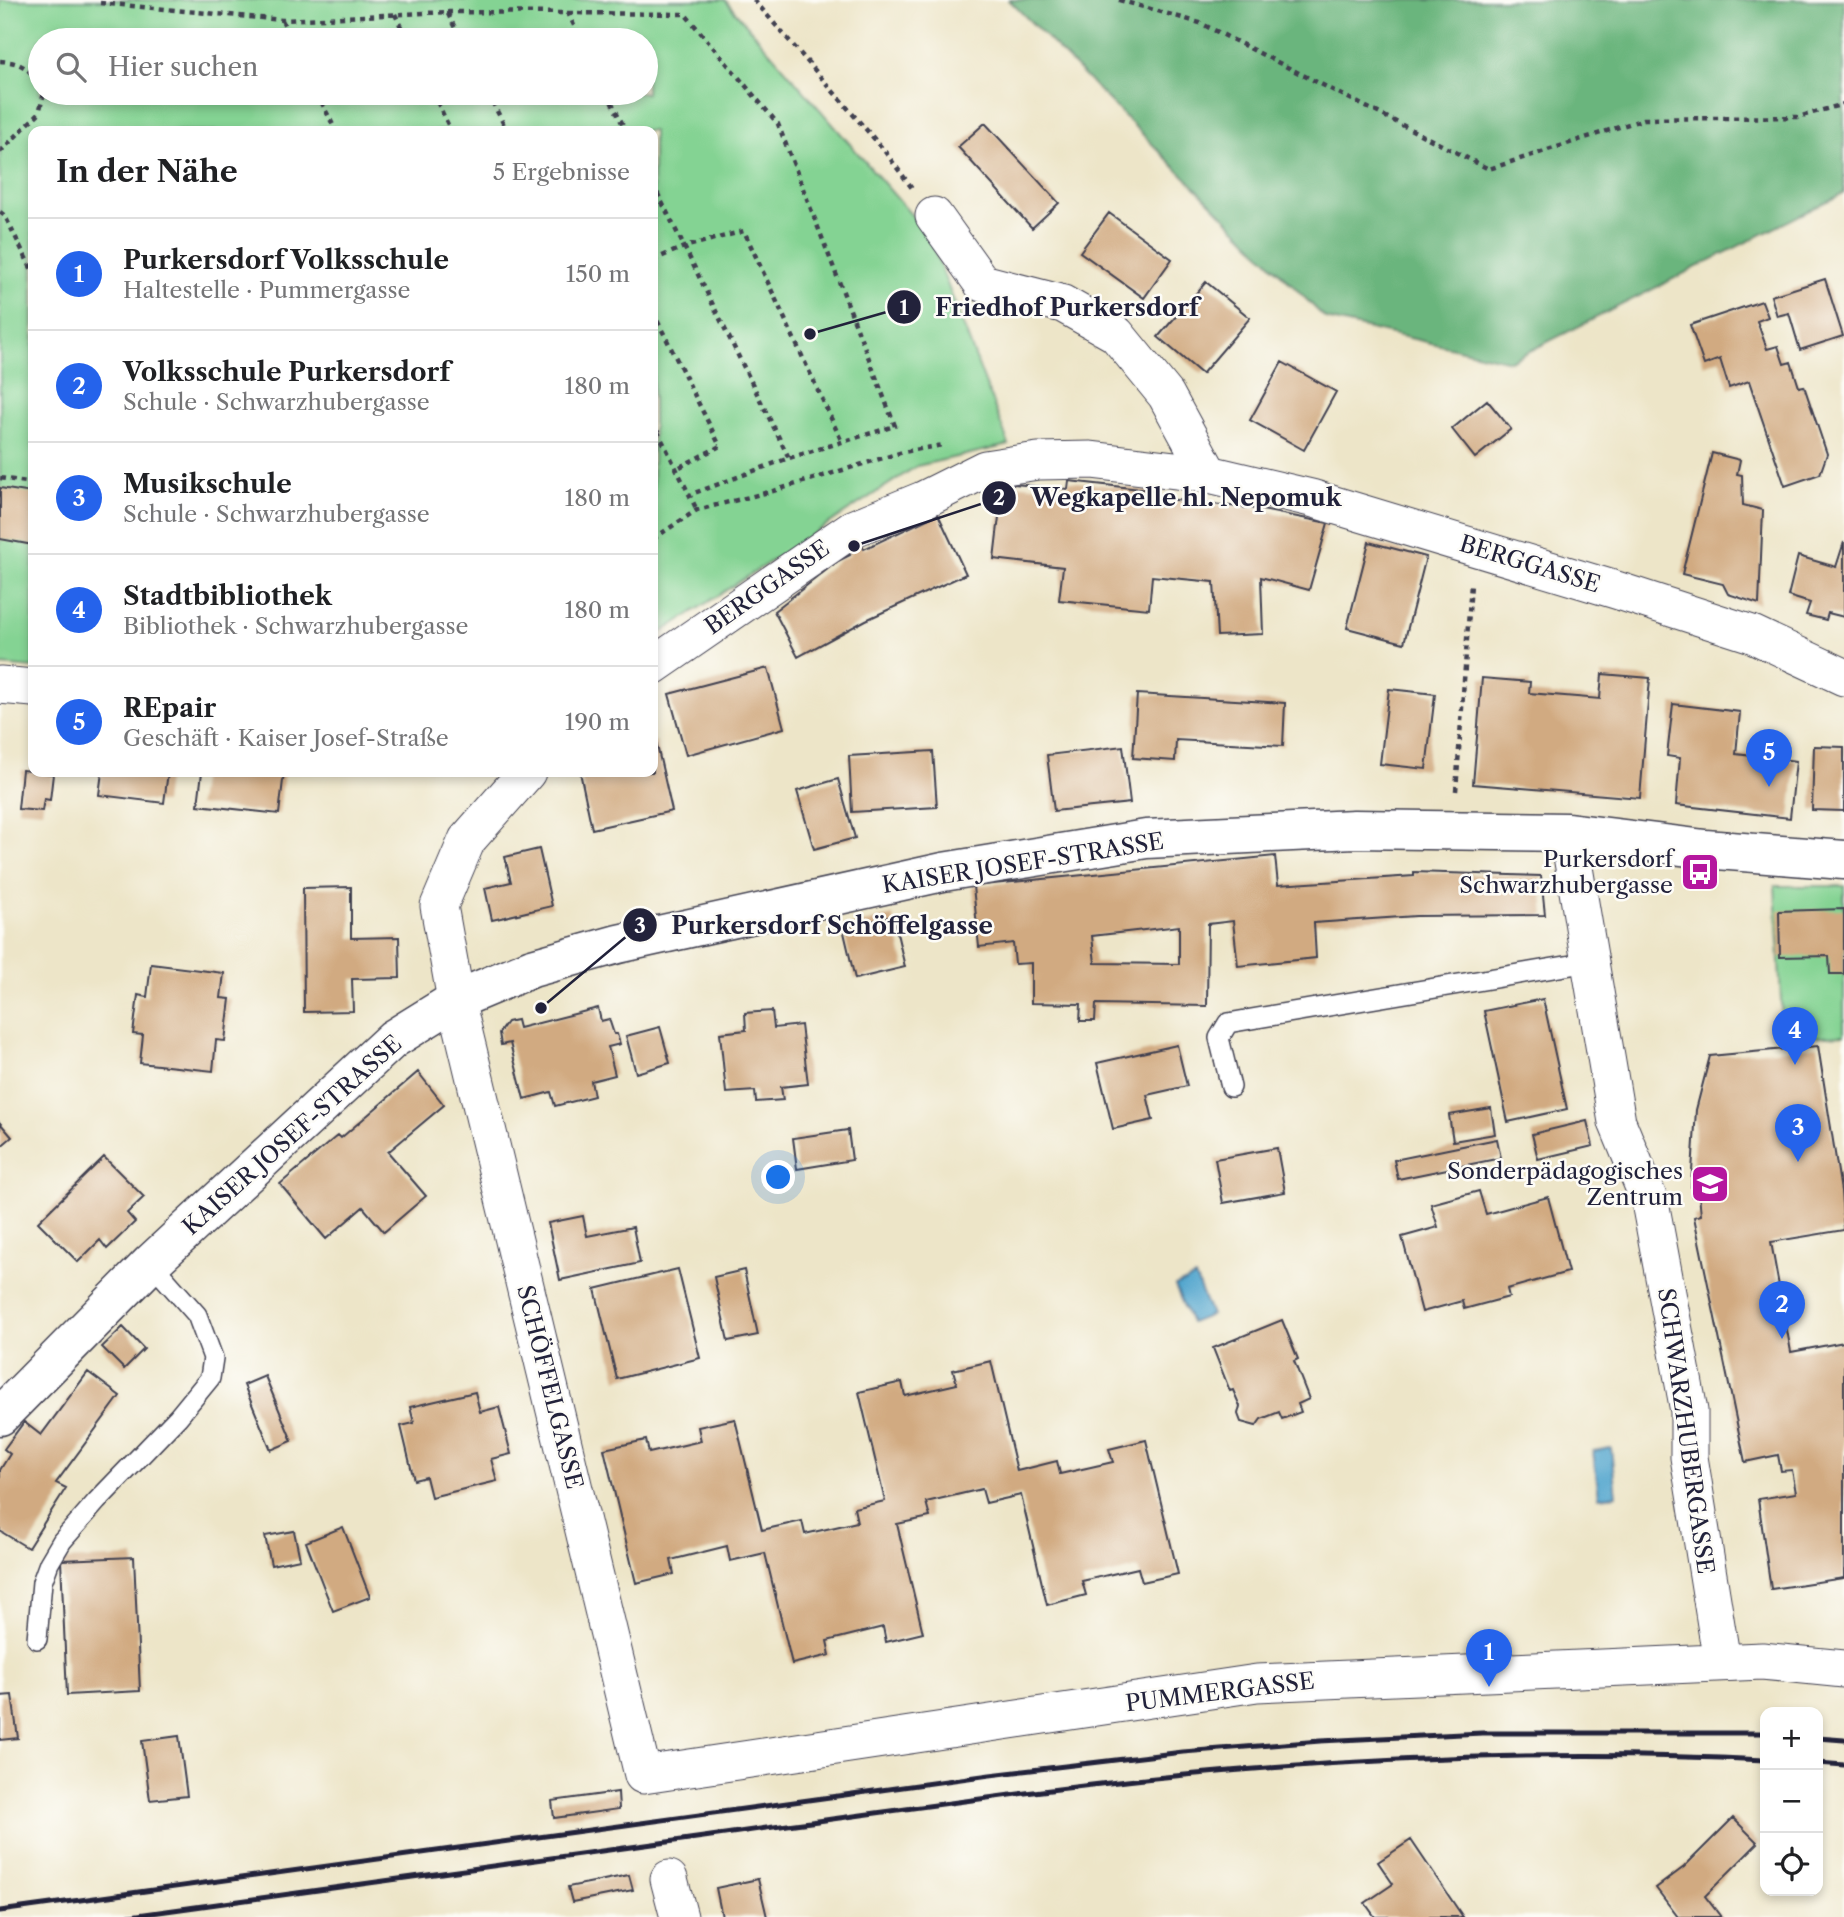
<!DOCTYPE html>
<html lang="de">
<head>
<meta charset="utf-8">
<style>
  :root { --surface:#fff; --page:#f2f2f2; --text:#202124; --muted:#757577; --line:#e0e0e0; --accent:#2563eb }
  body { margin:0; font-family:"Libre Caslon Text",serif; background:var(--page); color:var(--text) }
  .controls { position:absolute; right:21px; bottom:21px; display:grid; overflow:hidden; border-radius:14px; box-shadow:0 4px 10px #0003 }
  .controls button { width:63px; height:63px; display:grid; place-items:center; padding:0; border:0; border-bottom:2px solid var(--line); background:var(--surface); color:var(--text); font:35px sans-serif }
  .you { position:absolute; left:779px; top:1178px; width:24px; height:24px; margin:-18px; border:5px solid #fff; border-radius:50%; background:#1a73e8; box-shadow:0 0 0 10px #1a73e833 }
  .badge { display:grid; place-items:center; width:46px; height:46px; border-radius:50%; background:var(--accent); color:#fff; font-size:23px; font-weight:700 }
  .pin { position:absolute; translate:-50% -58px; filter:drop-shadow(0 2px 4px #0008) }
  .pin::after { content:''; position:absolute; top:37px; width:24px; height:21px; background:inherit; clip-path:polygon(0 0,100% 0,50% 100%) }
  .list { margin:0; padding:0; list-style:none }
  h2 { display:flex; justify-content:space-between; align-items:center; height:91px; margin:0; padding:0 28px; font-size:30px }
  h2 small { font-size:23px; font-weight:400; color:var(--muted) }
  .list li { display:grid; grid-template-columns:46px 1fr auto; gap:21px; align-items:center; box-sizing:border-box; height:112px; padding:0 28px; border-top:2px solid var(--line) }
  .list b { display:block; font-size:26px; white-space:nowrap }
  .list p { margin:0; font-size:23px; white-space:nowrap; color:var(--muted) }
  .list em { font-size:23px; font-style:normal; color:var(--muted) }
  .icon { flex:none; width:38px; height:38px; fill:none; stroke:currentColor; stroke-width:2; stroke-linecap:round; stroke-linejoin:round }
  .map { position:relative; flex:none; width:1844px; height:1917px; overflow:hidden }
  .search { position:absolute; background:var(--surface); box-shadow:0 4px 10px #0003; left:28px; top:28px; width:630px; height:77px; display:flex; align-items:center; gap:18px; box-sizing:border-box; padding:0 24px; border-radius:38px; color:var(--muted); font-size:26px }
  .panel { position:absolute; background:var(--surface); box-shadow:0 4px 10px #0003; left:28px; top:126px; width:630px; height:651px; border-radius:14px }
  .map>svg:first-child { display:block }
  .green { fill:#84d393; stroke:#537a67; stroke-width:2; fill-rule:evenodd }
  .forest { fill:#6bb57d; stroke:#466c5c; stroke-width:2 }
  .water { fill:#52a6ce; stroke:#3a6484; stroke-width:2 }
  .building { fill:#d1aa81; fill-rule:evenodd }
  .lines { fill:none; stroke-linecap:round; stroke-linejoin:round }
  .lane-casing { stroke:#403f50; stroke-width:22 }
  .street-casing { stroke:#403f50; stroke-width:39 }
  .secondary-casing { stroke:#403f50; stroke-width:41 }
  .path { stroke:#403f50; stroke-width:4.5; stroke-dasharray:5 5; stroke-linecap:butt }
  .lane { stroke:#fff; stroke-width:19 }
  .street { stroke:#fff; stroke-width:37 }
  .secondary { stroke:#fff; stroke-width:38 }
  .rail { stroke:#22223b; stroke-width:5 }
  .labels { text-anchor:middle; stroke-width:5; stroke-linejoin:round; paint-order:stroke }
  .street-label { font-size:23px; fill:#22223b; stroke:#fdfcf7 }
  .poi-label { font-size:23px; fill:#22223b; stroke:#fdfcf7; text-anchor:end }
  .leader { fill:none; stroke:#22223b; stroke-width:2.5 }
  .callout-dot { fill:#22223b; stroke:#fdfcf7; stroke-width:2.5 }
  .mark-label { font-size:21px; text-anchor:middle; font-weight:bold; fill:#fff }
  .callout-label { font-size:24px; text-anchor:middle; font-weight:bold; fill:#22223b; stroke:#fdfcf7; stroke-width:5; stroke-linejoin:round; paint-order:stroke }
</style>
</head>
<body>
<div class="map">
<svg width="1844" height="1917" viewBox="0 0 1844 1917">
  <rect width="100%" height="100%" fill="#fdfcf7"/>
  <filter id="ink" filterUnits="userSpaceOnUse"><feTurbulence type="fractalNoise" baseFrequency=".0143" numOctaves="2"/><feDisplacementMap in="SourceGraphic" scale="14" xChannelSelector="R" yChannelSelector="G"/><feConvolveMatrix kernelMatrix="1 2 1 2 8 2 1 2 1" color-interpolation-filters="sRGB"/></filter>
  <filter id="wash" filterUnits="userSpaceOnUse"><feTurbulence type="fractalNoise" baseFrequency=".00686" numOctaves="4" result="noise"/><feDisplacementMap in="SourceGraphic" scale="28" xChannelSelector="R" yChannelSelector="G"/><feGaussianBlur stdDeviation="1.57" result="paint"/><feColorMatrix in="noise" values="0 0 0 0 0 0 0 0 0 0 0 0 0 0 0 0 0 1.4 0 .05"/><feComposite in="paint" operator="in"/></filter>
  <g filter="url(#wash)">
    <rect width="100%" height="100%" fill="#ede5c8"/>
    <path class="green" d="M0,0H725L928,234L1009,445L917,466L653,638V131H33V668L0,665ZM40,40H646V93H40Z
      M1775,886H1844V1035L1783,1038Z"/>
    <path class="forest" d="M1009,0H1844V193L1510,361L1326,319Z"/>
    <path class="water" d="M1195,1277L1211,1315L1191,1323L1175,1286Z
      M1611,1448L1616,1495L1599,1497L1593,1451Z"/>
    <g id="blocks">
      <path class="building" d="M985,123L1059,203L1032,228L958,147Z
        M1109,213L1172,259L1144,298L1080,252Z
        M1825,279L1843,336L1800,350L1789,313L1777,316L1771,296Z
        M1206,282L1250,318L1202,374L1158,337Z
        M1762,301L1768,317L1757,321L1767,349L1778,346L1784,364L1791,362L1799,387L1804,386L1827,454L1820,474L1785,486L1749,381L1729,388L1720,359L1704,365L1690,325Z
        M1282,362L1336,392L1304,450L1250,420Z
        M1487,400L1511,429L1475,458L1452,429Z
        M1712,453L1740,460L1737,474L1742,475L1743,505L1763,510L1759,604L1728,594L1723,584L1682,574Z
        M1069,481L1158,491V498L1257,509L1328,523L1309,590L1261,577L1263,634L1217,636L1214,582L1152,576L1149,609L1059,600L1063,567L994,559L1003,483L1068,489Z
        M0,488L33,493V545L0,539Z
        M938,514L966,574L866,620L798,657L774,611L838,561L850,555L843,543L857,535L864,549Z
        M1369,542L1426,557L1404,643L1347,628Z
        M1844,542V617L1828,613L1826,620L1806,615L1810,603L1788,596L1798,556L1836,567Z
        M768,668L784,728L686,755L669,694Z
        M1602,674L1650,678L1640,798L1473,784L1482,678L1530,682L1529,693L1600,699Z
        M1389,689L1435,694L1426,769L1380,764Z
        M1137,694L1285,703L1283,746L1176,740L1175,761L1133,758Z
        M1673,704L1740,712L1736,754L1796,761L1790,818L1676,805L1680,758L1667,756Z
        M656,741L672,811L592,829L580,772H653V742Z
        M1123,746L1130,803L1054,811L1047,755Z
        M1814,746L1844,747V811L1812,810Z
        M933,751L937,807L852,812L849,756Z
        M22,770L53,774L50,800L44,799L42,811L18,809Z
        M102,772H168L164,803L99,795Z
        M202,772H284L279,814L198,805Z
        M838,779L855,838L814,849L797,791Z
        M539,849L552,906L492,920L485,888L511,882L505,857Z
        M1275,856L1278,885L1414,876V872L1541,876L1545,915L1416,916L1314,923L1316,958L1238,966L1233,921L1208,924L1207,1006L1096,1004L1095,1021H1080L1081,1004L1031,1003V963L1015,964L1013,943L979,947L973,886ZM1179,926V964L1095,963L1092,936Z
        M351,887V938L399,937L400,978L352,979L353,1011L304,1012L303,888Z
        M1844,909V974H1830L1829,956L1780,957L1779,911Z
        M893,916L905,967L855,979L843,928Z
        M151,964L224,973L221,998L230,999L225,1041L216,1040L213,1071L140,1063L143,1035L133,1034L138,995L147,997Z
        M1543,999L1567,1109L1508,1122L1484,1011Z
        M598,1008L601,1021L609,1019L614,1034H617L620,1044L608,1047L615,1075L591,1081L594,1096L555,1106L551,1092L524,1099L510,1043L501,1045L499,1033L507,1022L517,1020L519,1028Z
        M772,1011L774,1028L801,1025L808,1084L781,1087L783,1100L756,1102L755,1091L726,1093L720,1033L746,1030L745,1013Z
        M660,1027L670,1063L636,1073L626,1036Z
        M1177,1045L1187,1086L1147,1095L1153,1120L1113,1129L1097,1063Z
        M1818,1046L1841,1191L1844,1230L1771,1242L1791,1352L1844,1342V1578L1771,1589L1758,1499L1796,1493L1792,1470L1781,1471L1778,1455L1745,1462L1694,1217L1701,1215L1699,1195L1692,1196L1691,1187L1696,1110L1710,1056Z
        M418,1072L444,1105L388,1152L426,1196L384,1232L363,1207L326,1239L280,1184L338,1135L341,1138Z
        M1491,1108L1495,1134L1453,1141L1449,1115Z
        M1587,1121L1593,1146L1538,1159L1532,1134Z
        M0,1123L12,1137L0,1147Z
        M848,1130L852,1160L797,1169L793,1138Z
        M1497,1139L1501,1158L1398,1179L1394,1160Z
        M1277,1148L1285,1192L1223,1203L1215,1159Z
        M104,1157L144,1197L127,1213L135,1222L107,1249L100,1240L78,1262L38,1222Z
        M1479,1191L1486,1214L1548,1197L1568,1272L1507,1289L1509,1297L1464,1309L1462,1301L1422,1312L1402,1237L1438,1227L1431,1204Z
        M583,1216L587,1236L633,1227L640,1263L560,1280L548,1223Z
        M678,1269L700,1358L617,1379L595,1289Z
        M744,1270L758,1335L728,1341L714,1277Z
        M1282,1320L1298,1359L1294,1361L1309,1399L1298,1404L1301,1412L1282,1419L1279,1412L1261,1419L1256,1426L1241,1422L1238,1414L1240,1406L1233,1390L1230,1391L1213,1348Z
        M123,1327L144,1349L124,1369L102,1347Z
        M991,1361L1017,1471L1057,1461L1060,1474L1113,1462L1109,1449L1146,1440L1178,1574L1142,1582L1138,1568L1082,1581L1086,1595L1047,1605L1021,1495L986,1503L982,1489L926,1502L930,1517L897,1524L923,1633L886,1642L883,1627L827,1641L830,1655L792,1664L765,1553L730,1561L727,1546L671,1560L674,1574L636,1583L604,1449L646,1440L649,1453L701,1441L698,1427L735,1419L762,1530L802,1521L805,1534L857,1522L854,1508L885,1501L859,1392L902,1382L905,1396L957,1384L953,1370Z
        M88,1372L120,1396L56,1483L66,1488L28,1548L0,1531V1470L10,1454L4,1449L24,1422L41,1435Z
        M265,1376L292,1441L271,1450L244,1385Z
        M475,1392L480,1412L499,1407L511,1454L491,1459L497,1481L431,1497L426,1477L414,1480L401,1426L414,1423L410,1407Z
        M343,1527L370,1597L333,1611L306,1542Z
        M294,1531L300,1559L271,1565L265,1536Z
        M134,1557L140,1691L67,1695L61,1560Z
        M12,1695L18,1738L0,1740V1696Z
        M179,1736L187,1796L150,1800L142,1741Z
        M618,1792L619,1809L554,1818L552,1801Z
        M1733,1818L1758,1843L1705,1896L1721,1917H1678L1656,1888L1684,1867Z
        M1411,1840L1463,1917H1375L1365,1903L1393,1884L1378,1862Z
        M629,1875L633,1890L572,1902L568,1887Z
        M758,1879L767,1917H722L716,1888Z"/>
    </g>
  </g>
  <g filter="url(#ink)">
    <use href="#blocks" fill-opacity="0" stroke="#403f50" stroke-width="2"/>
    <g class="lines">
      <defs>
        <path id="lane" d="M1231,1087L1219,1038L1228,1023L1589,962
          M37,1639L42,1582L49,1563L62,1541L97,1501L178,1417L210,1378L213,1358L197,1315L151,1263"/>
        <path id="street" d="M934,216L982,283L1063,304L1116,334L1166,395L1209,474
          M653,666L852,529L923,500L985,469L1038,461L1091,460L1209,474L1311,498L1616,590L1752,634L1844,677
          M0,685L33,688
          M527,772L467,840L439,906L456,1000L643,1775L1257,1683L1762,1661L1844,1669
          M1568,832L1617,1122L1650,1202L1689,1411V1457L1722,1662
          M669,1879L679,1917"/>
        <path id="secondary" d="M0,1416L151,1263L393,1039L456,1000L532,968L618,944L943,872L1146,839L1354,829L1568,832L1705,849L1844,860"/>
      </defs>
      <use href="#lane" class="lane-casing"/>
      <use href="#street" class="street-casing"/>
      <use href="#secondary" class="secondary-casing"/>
      <path class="path" d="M754,0L883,149L912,188
        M1119,0L1200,23L1489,169L1644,119L1798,117L1844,104
        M100,3L282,20L447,12L461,40
        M447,12L568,13L581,40
        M568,13L685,14L778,124L895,426L789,458L689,495
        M395,14L407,40
        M282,20L292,40
        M0,61C21,62 30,68 40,87
        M317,93L336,131
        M433,93L451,131
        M488,93L507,131
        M607,93L626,131
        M0,152L39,113L44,93
        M653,184L789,458
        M0,212L5,216L33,272
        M653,260L684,247L744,231L842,442
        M653,312L720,446L676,469
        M653,422L697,510
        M0,478L33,483
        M653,539L697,510L773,491L903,452L943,445
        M1456,791L1471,584"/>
      <use href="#lane" class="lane"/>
      <use href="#street" class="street"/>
      <use href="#secondary" class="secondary"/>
      <path class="rail" d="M1818,1738L1844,1740
        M1818,1763L1844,1765
        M0,1911L990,1775L1183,1752L1320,1741L1482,1733H1765
        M123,1917C343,1887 562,1857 781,1826C916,1808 1050,1788 1185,1775C1378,1757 1572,1750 1765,1760"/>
    </g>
  </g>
  <defs>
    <symbol id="bus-square" viewBox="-11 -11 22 22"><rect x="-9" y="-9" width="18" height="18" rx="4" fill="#b5179e" stroke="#fdfcf7"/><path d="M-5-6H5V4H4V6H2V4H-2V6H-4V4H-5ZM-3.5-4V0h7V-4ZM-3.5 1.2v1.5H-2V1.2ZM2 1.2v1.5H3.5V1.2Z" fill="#fff"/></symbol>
    <symbol id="school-square" viewBox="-11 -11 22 22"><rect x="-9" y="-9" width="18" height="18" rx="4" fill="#b5179e" stroke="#fdfcf7"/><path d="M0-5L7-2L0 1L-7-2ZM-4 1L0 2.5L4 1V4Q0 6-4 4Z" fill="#fff"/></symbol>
  </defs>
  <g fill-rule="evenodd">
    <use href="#bus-square" x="1678" y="850" width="44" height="44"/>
    <use href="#school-square" x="1688" y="1162" width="44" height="44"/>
  </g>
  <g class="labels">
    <g class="street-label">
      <text transform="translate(1530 564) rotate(17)" y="8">BERGGASSE</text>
      <text transform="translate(767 587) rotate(-35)" y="8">BERGGASSE</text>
      <text transform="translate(1023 863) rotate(-9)" y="8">KAISER JOSEF-STRASSE</text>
      <text transform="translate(292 1135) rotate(-42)" y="8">KAISER JOSEF-STRASSE</text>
      <text transform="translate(550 1387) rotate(76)" y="8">SCHÖFFELGASSE</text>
      <text transform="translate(1686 1431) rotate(82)" y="8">SCHWARZHUBERGASSE</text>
      <text transform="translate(1220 1692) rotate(-7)" y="8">PUMMERGASSE</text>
    </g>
    <g class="poi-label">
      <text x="1673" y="867">Purkersdorf<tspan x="1673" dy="26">Schwarzhubergasse</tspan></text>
      <text x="1683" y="1179">Sonderpädagogisches<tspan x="1683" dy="26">Zentrum</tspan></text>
    </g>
  </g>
  <path class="leader" d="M810 334L904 307M854 546L999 498M541 1008L640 925"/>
  <g class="callout-dot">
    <circle cx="810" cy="334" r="7"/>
    <circle cx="854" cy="546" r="7"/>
    <circle cx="541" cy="1008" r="7"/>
    <circle cx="904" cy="307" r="18"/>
    <circle cx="999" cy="498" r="18"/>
    <circle cx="640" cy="925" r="18"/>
  </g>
  <g class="mark-label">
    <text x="904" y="315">1</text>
    <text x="999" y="505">2</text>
    <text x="640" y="933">3</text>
  </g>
  <g class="callout-label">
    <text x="1067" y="316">Friedhof Purkersdorf</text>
    <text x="1186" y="506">Wegkapelle hl. Nepomuk</text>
    <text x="832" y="934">Purkersdorf Schöffelgasse</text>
  </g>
</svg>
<div class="controls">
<button>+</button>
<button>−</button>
<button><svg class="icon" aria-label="locate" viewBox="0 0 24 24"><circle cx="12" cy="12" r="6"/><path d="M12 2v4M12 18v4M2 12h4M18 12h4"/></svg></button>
</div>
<div class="you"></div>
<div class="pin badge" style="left:1489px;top:1687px">1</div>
<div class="pin badge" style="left:1782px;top:1339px">2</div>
<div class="pin badge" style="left:1798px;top:1162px">3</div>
<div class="pin badge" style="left:1795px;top:1065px">4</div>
<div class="pin badge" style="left:1769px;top:787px">5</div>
<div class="search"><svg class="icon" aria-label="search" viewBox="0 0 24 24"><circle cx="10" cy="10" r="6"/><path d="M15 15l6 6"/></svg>Hier suchen</div>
<section class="panel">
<h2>In der Nähe<small>5 Ergebnisse</small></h2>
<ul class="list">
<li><span class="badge">1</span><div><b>Purkersdorf Volksschule</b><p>Haltestelle · Pummergasse</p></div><em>150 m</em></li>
<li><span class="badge">2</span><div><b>Volksschule Purkersdorf</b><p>Schule · Schwarzhubergasse</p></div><em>180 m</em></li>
<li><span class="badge">3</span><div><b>Musikschule</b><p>Schule · Schwarzhubergasse</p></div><em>180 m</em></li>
<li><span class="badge">4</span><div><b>Stadtbibliothek</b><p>Bibliothek · Schwarzhubergasse</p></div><em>180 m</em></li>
<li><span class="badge">5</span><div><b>REpair</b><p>Geschäft · Kaiser Josef-Straße</p></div><em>190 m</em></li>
</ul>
</section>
</div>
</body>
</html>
